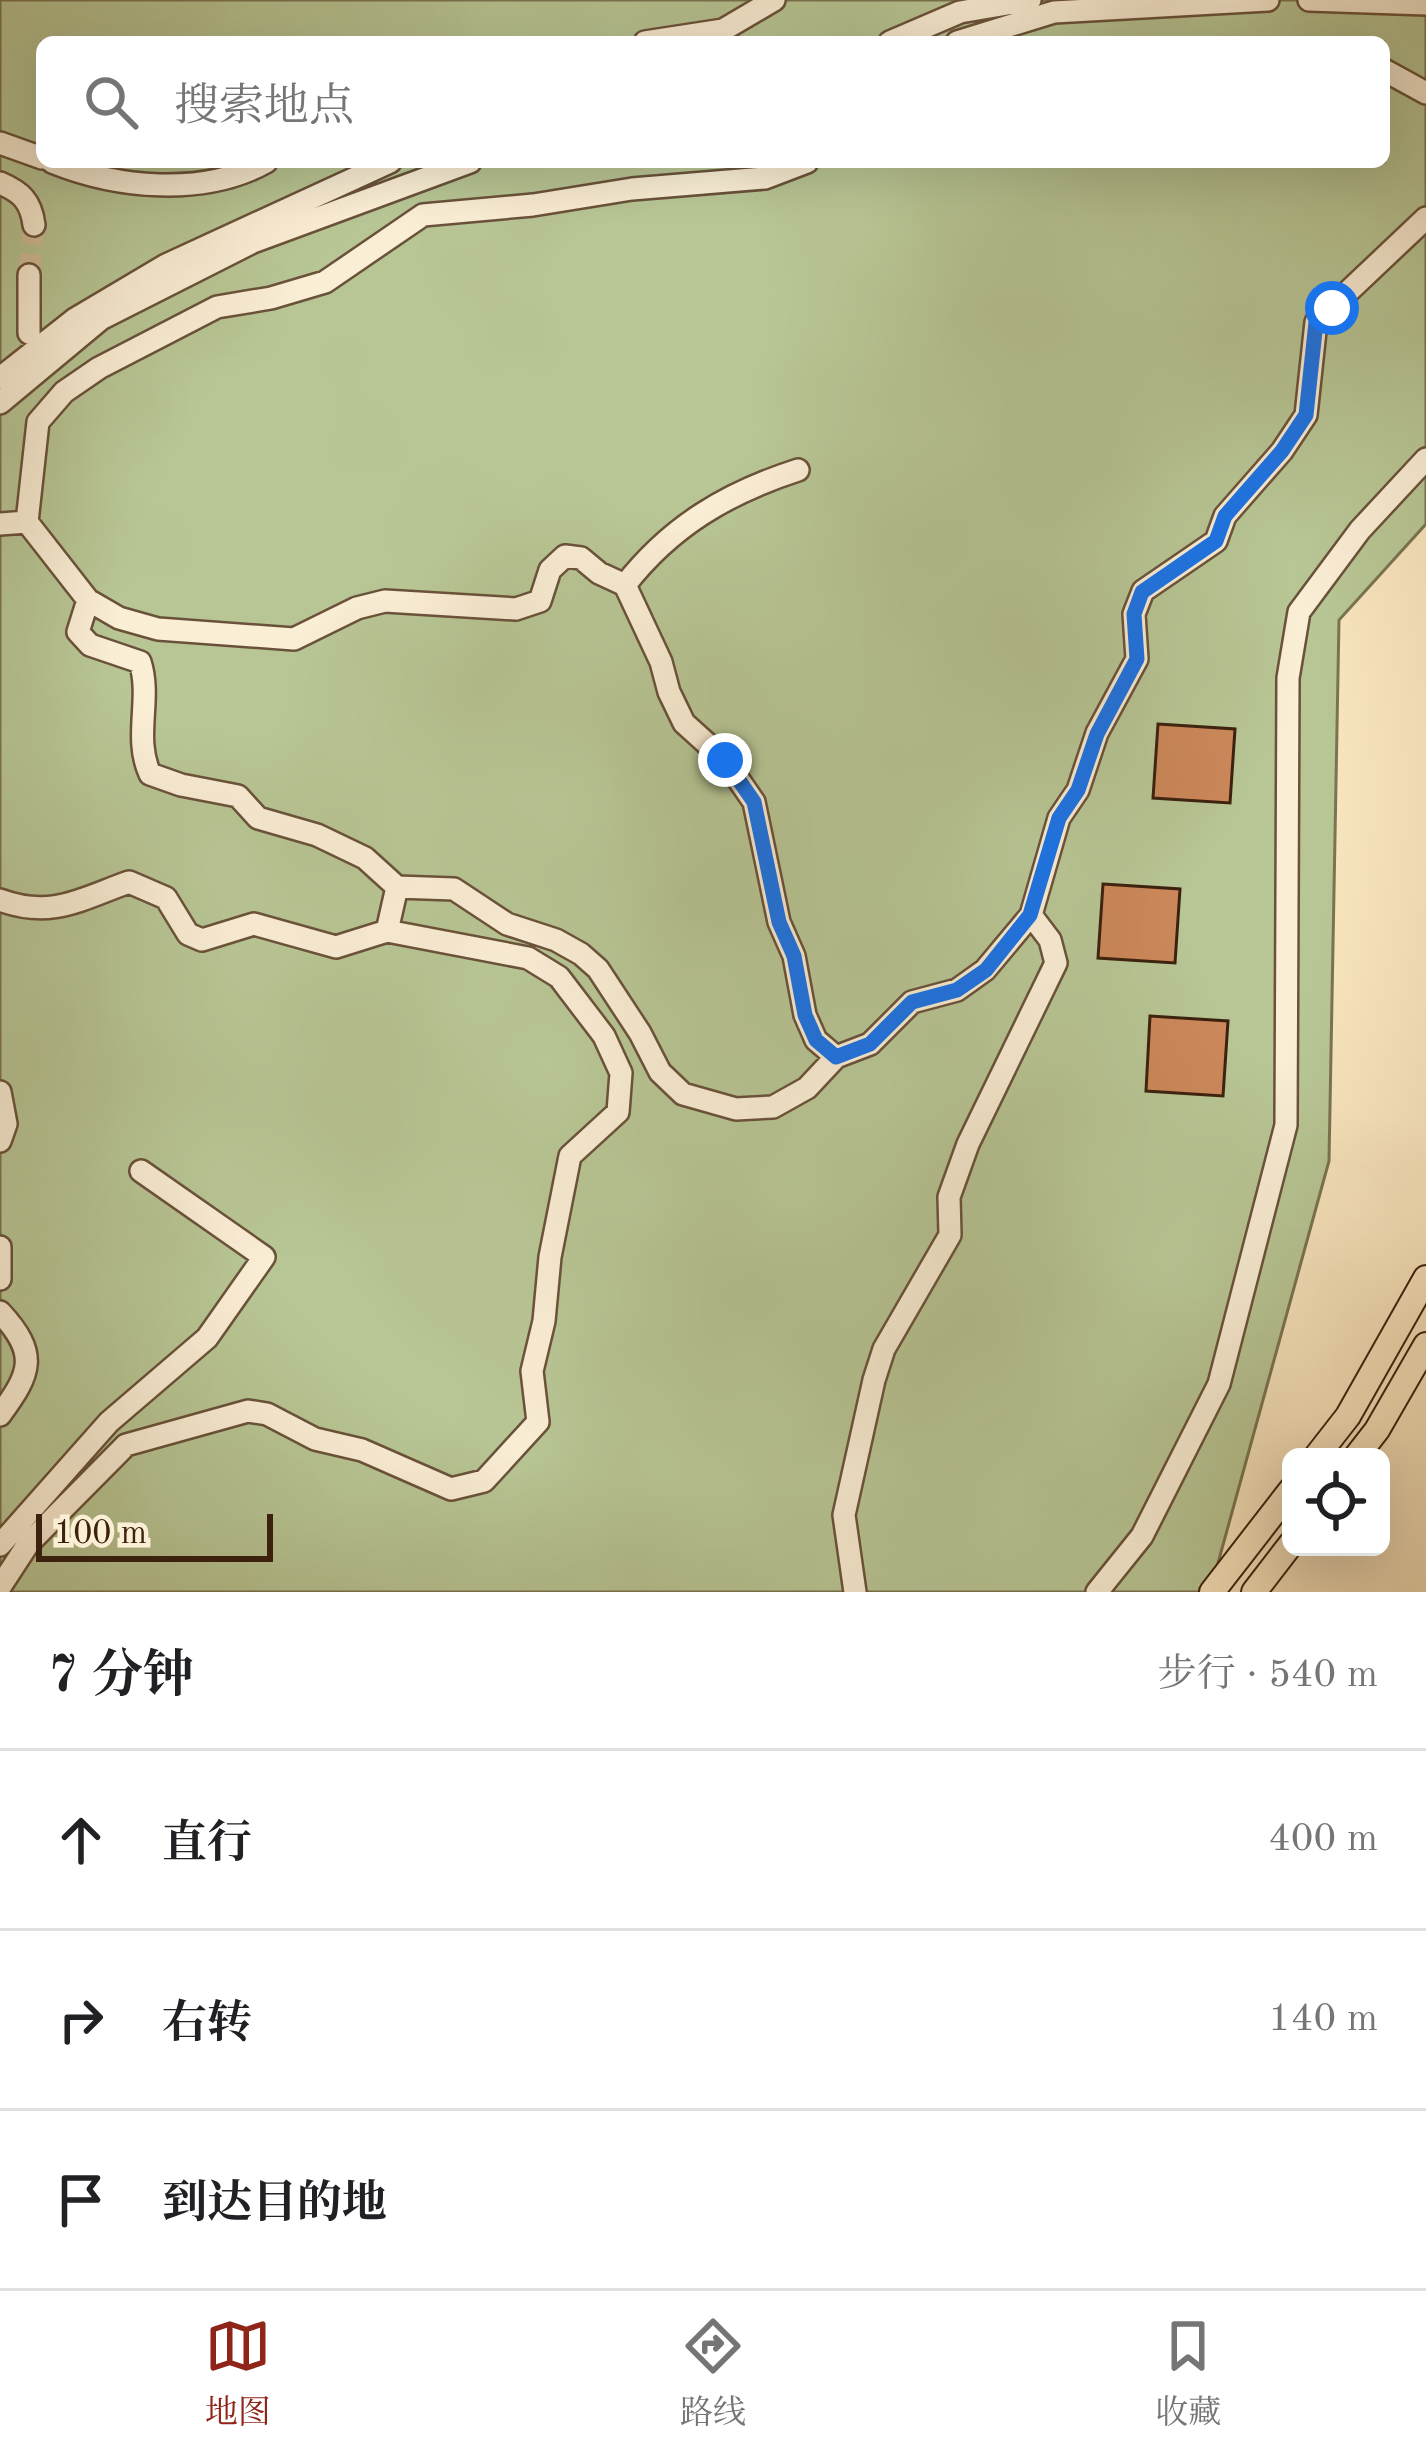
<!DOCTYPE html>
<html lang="zh">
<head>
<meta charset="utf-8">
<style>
  :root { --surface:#fff; --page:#f2f2f2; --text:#202124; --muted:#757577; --line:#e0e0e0; --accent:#8f2418 }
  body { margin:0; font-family:"Old Standard TT","Noto Serif SC",serif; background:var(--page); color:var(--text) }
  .controls { position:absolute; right:36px; bottom:36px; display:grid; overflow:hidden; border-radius:18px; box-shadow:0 12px 48px #0002 }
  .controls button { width:108px; height:108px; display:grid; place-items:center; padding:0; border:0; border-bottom:3px solid var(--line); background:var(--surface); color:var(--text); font:60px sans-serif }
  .scale { position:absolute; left:36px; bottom:30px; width:237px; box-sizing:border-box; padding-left:12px; border:6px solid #3b210e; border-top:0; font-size:33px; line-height:42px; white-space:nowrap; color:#3b210e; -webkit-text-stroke:9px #faeed5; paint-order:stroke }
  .stop { position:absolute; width:36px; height:36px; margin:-27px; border:9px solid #1a73e8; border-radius:50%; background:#fff }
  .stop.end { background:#1a73e8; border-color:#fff; box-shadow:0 3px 12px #0008 }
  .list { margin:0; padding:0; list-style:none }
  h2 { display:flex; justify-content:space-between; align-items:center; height:156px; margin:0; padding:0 48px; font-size:51px }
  h2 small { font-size:39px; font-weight:400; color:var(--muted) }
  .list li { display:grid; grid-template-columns:78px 1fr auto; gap:36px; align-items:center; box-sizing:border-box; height:180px; padding:0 48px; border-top:3px solid var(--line) }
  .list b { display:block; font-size:45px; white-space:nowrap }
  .list em { font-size:39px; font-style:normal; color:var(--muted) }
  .icon { flex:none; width:66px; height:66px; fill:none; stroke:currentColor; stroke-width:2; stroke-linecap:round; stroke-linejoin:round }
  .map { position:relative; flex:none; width:1426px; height:1592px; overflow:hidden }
  .search { position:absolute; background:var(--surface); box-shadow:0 12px 48px #0002; left:36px; right:36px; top:36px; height:132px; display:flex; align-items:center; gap:30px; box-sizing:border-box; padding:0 42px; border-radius:18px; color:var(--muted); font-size:45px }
  .sheet { height:696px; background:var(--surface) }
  nav { display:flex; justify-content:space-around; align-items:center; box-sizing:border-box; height:168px; border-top:3px solid var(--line); background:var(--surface); font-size:33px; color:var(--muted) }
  nav a { display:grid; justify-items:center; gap:6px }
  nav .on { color:var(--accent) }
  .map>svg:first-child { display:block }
  .green { fill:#b8c695; stroke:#7a7452; stroke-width:3; fill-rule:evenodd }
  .building { fill:#cc885a; stroke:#3b210e; stroke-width:3 }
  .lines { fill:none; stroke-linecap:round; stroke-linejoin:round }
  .minor-tunnel { stroke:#d2be9b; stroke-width:21; stroke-dasharray:21 10; stroke-linecap:butt }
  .minor-casing { stroke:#6a523a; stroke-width:26 }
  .major-casing { stroke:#3b210e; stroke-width:28 }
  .minor { stroke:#faeed5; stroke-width:21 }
  .major { stroke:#f8e5be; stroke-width:24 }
  .route { stroke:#1a73e8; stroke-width:15 }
</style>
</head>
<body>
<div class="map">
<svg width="1426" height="1592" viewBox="0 0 1426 1592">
  <rect width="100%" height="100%" fill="#f8e5be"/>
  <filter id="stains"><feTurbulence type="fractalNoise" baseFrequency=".00167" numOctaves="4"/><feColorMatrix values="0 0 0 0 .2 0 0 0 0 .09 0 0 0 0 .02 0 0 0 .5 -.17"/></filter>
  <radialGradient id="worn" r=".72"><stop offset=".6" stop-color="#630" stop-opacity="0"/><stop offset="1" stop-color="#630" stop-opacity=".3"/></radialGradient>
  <path class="green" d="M0,0H1426V524L1339,620L1329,1161L1210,1592H0ZM42,42H1384V162H42Z"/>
  <path class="building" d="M1158,724L1235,729L1230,803L1153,798Z
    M1103,884L1180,889L1175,963L1098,958Z
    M1150,1016L1228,1021L1223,1096L1146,1091Z"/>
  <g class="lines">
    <path class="minor-tunnel" d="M29,275L34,225"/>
    <defs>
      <path id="minor" d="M1309,0L1426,4
        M645,42L723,30L774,0
        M890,42L960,12L1030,0
        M957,42L1054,12L1268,0
        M1384,70L1426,93
        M0,143L42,158
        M52,162C116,188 203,197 266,162
        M0,183C21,192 31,201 34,225
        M29,333V275
        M0,378L75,319L166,265L390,162
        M0,403L101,319L253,242L470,162
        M0,524L27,522
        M625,585C671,526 727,493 798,470
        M88,600L78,632L90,645L140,662C152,699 133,737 150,774L181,785L238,796L258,818L317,835L365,858L397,887L454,889L507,924L556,940L581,954L598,969L640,1033L660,1072L683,1094L736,1109L773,1107L807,1088L836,1057L816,1040L805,1015L794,956L779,922L754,802L725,760L684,723L669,692L661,662L625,585L599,573L581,558L565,556L550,570L540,601L516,609L385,601L357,608L294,639L158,629L119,618L88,600L27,522L38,422L64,392L99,368L217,307L271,298L325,282L423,215L533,205L632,189L765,178L807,162
        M0,900C52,919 81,899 129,882L166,898L188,934L202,940L254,924L336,947L387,931L528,958L559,977L604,1036L621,1073L618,1112L570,1156L550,1257L544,1321L532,1371L538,1422L484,1481L451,1489L362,1450L315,1439L267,1414L248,1411L126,1445L28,1544L0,1587
        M387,931L397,887
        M836,1057L870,1044L912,1002L957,990L985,970L1031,915
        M0,1092L6,1124L0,1141
        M0,1247V1279
        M0,1312C39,1354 31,1373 0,1415
        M0,1545L109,1422L207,1338L264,1257L141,1171
        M855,1592L844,1515L874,1380L884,1349L950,1235L949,1197L968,1144L1056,963L1050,940L1031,915L1059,818L1078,790L1097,733L1137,659L1134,614L1143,591L1216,541L1225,516L1282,451L1306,415L1316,322L1426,218
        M1097,1592L1142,1536L1219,1384L1286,1125L1288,678L1299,612L1360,530L1426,459"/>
      <path id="major" d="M1316,1457L1348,1416L1426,1278
        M1356,1457L1377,1430L1426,1345
        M1212,1592L1291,1490
        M1254,1592L1291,1544"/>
    </defs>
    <use href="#minor" class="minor-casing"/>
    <use href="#major" class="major-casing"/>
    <use href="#minor" class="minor"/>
    <use href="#major" class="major"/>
  </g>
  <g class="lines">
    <path class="route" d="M725,760L754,802L779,922L794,956L805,1015L816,1040L836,1057L870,1044L912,1002L957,990L986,970L1030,915L1059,818L1078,790L1097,734L1137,659L1134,614L1142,592L1216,541L1225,516L1282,451L1306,415L1316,322L1332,308"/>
  </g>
  <rect width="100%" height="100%" filter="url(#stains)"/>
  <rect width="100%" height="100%" fill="url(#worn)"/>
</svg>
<div class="controls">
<button><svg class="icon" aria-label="locate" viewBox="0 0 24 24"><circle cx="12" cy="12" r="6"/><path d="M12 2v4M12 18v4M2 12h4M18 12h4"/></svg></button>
</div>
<div class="scale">100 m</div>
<div class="stop" style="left:1332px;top:308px"></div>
<div class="stop end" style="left:725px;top:760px"></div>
<div class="search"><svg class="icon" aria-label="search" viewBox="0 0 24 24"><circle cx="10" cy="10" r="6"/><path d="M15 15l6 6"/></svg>搜索地点</div>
</div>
<section class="sheet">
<h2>7 分钟<small>步行 · 540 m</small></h2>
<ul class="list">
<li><svg class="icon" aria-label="ahead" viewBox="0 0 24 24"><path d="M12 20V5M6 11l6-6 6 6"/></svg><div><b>直行</b></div><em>400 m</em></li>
<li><svg class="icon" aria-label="right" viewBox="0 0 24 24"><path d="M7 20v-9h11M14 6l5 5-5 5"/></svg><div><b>右转</b></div><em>140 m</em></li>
<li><svg class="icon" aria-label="arrive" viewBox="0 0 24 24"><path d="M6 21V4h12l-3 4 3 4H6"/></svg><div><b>到达目的地</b></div></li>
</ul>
</section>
<nav>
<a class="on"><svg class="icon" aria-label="map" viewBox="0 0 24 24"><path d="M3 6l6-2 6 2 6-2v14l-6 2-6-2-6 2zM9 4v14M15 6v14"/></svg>地图</a>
<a><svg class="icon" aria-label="directions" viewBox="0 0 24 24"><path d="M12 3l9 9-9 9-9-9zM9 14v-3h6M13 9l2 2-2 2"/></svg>路线</a>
<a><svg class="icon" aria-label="saved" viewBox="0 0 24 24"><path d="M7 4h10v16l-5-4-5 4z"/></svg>收藏</a>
</nav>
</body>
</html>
